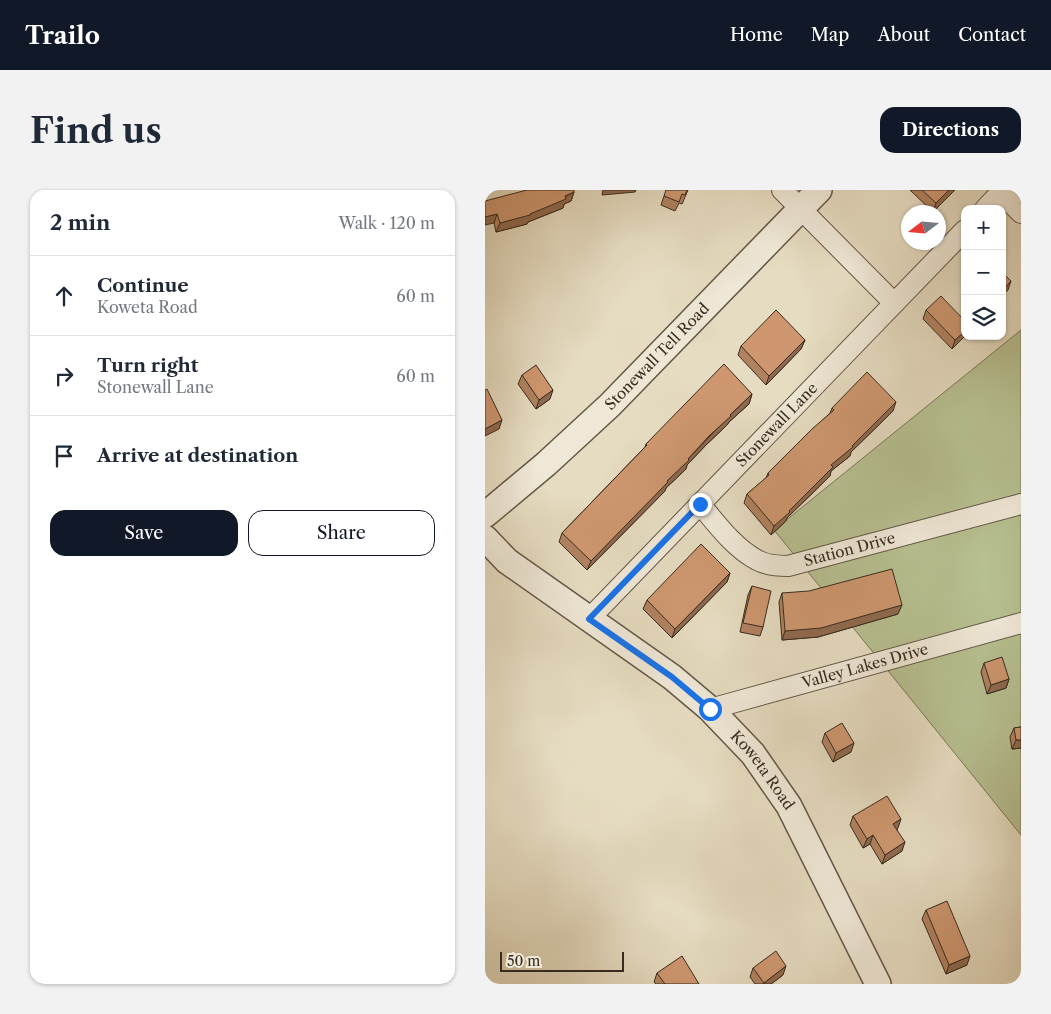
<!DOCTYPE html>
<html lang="en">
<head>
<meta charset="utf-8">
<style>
  :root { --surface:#fff; --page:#f2f2f3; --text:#1f2937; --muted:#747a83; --line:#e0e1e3; --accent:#111827 }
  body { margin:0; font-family:"Libre Caslon Text",serif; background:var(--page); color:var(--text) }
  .controls { position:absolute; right:15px; top:15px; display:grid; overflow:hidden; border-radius:10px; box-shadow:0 1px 4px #0004 }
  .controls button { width:45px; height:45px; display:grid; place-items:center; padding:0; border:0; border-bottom:1px solid var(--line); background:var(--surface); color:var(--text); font:25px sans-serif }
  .compass { position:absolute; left:416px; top:15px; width:45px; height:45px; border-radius:50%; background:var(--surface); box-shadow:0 1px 4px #0004; rotate:254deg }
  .scale { position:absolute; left:15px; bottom:12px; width:124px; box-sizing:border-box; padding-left:5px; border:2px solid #382b20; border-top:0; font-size:14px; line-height:18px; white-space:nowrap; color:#382b20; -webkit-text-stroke:4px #efe8d7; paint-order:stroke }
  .stop { position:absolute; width:15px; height:15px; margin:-11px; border:4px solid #1a73e8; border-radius:50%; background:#fff }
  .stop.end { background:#1a73e8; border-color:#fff; box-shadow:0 1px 5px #0008 }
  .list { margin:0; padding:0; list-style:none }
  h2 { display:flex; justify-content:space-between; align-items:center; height:65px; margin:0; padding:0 20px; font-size:21px }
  h2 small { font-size:16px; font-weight:400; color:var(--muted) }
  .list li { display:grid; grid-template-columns:32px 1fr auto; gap:15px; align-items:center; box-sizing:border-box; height:80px; padding:0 20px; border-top:1px solid var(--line) }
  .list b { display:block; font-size:19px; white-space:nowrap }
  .list p { margin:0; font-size:16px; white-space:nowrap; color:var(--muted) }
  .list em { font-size:16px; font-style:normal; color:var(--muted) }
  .actions { display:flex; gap:10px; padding:15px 20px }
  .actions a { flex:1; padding:11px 0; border:1px solid var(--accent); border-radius:15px; text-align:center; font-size:18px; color:var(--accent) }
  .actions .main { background:var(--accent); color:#fff }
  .icon { flex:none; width:28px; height:28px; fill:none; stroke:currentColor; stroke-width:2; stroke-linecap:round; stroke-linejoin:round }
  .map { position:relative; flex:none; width:536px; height:794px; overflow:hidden; border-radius:15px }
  header { display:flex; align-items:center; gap:30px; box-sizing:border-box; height:70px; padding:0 25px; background:var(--accent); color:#fff }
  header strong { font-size:24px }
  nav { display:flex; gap:28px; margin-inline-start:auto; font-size:18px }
  .intro { display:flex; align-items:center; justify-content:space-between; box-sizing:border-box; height:120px; padding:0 30px }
  h1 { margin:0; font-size:35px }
  .button { padding:12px 22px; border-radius:15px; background:var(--accent); color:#fff; font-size:18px; font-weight:700 }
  main { display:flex; gap:30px; padding:0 30px }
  aside { flex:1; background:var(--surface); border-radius:15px; box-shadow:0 1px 4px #0004 }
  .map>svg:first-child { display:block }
  .green { fill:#b7c091; stroke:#787658 }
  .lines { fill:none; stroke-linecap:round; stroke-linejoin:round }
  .minor-casing { stroke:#645748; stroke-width:22 }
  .tertiary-casing { stroke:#645748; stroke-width:28 }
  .minor { stroke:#efe8d7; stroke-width:20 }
  .tertiary { stroke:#efe8d7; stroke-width:25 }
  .wall { fill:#b18260; stroke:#382b20 }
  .shaded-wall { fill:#906a4e; stroke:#382b20 }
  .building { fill:#ce9770; stroke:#382b20 }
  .route { stroke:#1a73e8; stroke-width:6 }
  .labels { text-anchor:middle; stroke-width:4.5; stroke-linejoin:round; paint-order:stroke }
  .street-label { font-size:15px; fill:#382b20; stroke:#efe8d7 }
</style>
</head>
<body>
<header>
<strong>Trailo</strong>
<nav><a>Home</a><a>Map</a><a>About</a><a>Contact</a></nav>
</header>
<div class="intro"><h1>Find us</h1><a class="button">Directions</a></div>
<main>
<aside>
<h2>2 min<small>Walk · 120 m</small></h2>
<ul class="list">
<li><svg class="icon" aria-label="ahead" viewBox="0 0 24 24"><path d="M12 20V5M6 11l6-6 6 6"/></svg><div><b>Continue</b><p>Koweta Road</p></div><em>60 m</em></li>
<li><svg class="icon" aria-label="right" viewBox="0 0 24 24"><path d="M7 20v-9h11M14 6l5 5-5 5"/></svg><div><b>Turn right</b><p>Stonewall Lane</p></div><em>60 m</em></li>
<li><svg class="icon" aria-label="arrive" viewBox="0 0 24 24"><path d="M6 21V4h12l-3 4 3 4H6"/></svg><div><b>Arrive at destination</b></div></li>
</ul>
<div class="actions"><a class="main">Save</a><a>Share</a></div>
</aside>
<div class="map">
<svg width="536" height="794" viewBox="0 0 536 794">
  <rect width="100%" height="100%" fill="#e6dcc1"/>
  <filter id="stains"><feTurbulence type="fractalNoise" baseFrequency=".004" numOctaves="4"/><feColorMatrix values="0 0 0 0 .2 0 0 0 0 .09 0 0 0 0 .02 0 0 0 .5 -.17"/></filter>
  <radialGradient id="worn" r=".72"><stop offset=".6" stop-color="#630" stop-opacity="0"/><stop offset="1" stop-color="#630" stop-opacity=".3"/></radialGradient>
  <path class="green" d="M536,140V645L289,340Z"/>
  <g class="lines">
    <defs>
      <g id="minor">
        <path d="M297,0L409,113"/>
        <path d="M516,3L536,23"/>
        <path d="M500,19L518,0"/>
        <path id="s1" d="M215,314C231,333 249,358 272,370C281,375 292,376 303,376L536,314"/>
        <path id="s2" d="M104,429L480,40"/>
        <path id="s3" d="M225,519L536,433"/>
      </g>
      <g id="tertiary">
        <path id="s4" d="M0,325L61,274L125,215L334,0"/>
        <path id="s5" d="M0,348L22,371L187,487L225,519L268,564L304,616L393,794"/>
      </g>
    </defs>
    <use href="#minor" class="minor-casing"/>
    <use href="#tertiary" class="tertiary-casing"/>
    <use href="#minor" class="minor"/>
    <use href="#tertiary" class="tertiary"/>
  </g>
  <path class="wall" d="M203,0L197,14L194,13L190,21L176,15L179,6Z
    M425,0H470L448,22Z
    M89,2L86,11L79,14L78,18L43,32L42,34L11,42L9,33L0,11Z
    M441,120L480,131L467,159L438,129Z
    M320,150L316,159L281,195L253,165L256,156Z
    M37,185L65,209L51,219L33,194Z
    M267,204L264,214L244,232L242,235L221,255L202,275L201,279L181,298L180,301L102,380L74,352L77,343L160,257L161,254Z
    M347,218L408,221L366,262L365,266L346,281L345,286L302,328L301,331L286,345L259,313L262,304L281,288L283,283L345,223Z
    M245,383L242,392L187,448L158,419L162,410Z
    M267,396L278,437L275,446L255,442L263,405Z
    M297,403L413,424L333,447L297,450L294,412Z
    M499,473L524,489L521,498L502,504L496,482Z
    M536,537V558L527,559L525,547L529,538Z
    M340,543L366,562L348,572L337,552Z
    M368,626L413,638L412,639L417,661L397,674L385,654L378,658L365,635Z
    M441,720L482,775L461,784L437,729Z
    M268,778L298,785L286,794H270L265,787Z
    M172,783L214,794H171L169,792Z"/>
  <path class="shaded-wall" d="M118,0H151L150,2L117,5Z
    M464,0H470L448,22L451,13Z
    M89,2L86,11L79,14L78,18L43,32L42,34L11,42L15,33L45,24Z
    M12,24L9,33L0,35V27Z
    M526,91L523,100L517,106V101Z
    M480,141V146L467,159L470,150Z
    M320,150L316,159L281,195L284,186Z
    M68,200L65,209L51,219L54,210Z
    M267,204L264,214L244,232L242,235L221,255L202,275L201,279L181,298L180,301L102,380L106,371L245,225Z
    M411,212L408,221L366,262L365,266L346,281L345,286L302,328L301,331L286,345L289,336L346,275Z
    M17,230L14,239L0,246V239Z
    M245,383L242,392L187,448L190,439Z
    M417,415L413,424L333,447L297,450L300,441Z
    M524,489L521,498L502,504L506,495Z
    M531,550H536V558L527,559Z
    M369,553L366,562L348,572L351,563Z
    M416,629L413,638L405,643L408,634Z
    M388,645L385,654L378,658L382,649Z
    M420,652L417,661L397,674L400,665Z
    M485,766L482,775L461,784L464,775Z
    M301,776L298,785L286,794H278L279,793Z"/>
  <path class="building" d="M42,0H89V2L80,6L81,9L45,24V25L15,33L12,24L0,27V11Z
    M181,0H202L200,5L197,4L194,12L179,6Z
    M437,0H464L451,13Z
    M517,82L526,91L517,101Z
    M456,106L480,131V141L470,150L441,120Z
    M291,120L320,150L284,186L256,156Z
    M239,174L267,204L245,225L246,226L224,246L203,269L204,270L182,291L183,292L106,371L77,343L162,255L161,254Z
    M51,175L68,200L54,210L37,185Z
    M382,182L411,212L367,256L368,257L346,275L348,277L304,321L305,322L289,336L262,304L284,285L283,283L327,239L349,220L347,218Z
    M2,199L17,230L0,239V200Z
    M216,354L245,383L190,439L162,410Z
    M407,379L417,415L336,438L300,441L297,403L324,401Z
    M267,396L286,401L278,437L258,433Z
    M517,467L524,489L506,495L499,473Z
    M357,533L369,553L351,563L340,543Z
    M536,537V550H531L529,538Z
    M402,606L416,629L408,634L420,652L400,665L388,645L382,649L368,626Z
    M462,711L485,766L464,775L441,720Z
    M291,761L301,776L279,793L268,778Z
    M197,766L214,794H180L172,783Z"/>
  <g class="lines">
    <path class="route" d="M215,314L104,429L187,487L225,519"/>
  </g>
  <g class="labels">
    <g class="street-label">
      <text dy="5" stroke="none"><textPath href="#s4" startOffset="234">Stonewall Tell Road</textPath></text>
      <text dy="5" stroke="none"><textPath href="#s2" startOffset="270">Stonewall Lane</textPath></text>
      <text dy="5" stroke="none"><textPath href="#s1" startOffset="176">Station Drive</textPath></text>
      <text dy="5" stroke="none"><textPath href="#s3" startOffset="161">Valley Lakes Drive</textPath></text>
      <text dy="5" stroke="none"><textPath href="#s5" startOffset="364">Koweta Road</textPath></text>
    </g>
  </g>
  <rect width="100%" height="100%" filter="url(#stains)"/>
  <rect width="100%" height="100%" fill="url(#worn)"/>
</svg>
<div class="controls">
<button>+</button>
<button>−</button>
<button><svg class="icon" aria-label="layers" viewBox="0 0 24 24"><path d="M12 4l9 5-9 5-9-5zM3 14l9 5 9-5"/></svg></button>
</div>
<svg class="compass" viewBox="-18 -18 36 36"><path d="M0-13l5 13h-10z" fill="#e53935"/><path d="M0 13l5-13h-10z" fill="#747a83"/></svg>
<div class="scale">50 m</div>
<div class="stop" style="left:225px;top:519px"></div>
<div class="stop end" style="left:215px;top:314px"></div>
</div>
</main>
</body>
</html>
